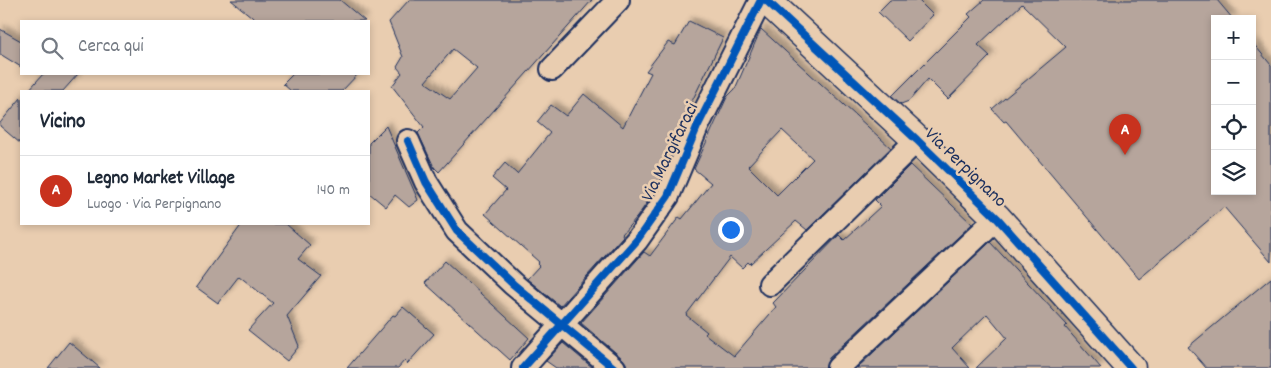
<!DOCTYPE html>
<html lang="it">
<head>
<meta charset="utf-8">
<style>
  :root { --surface:#fff; --page:#f6f6f7; --text:#1f2937; --muted:#747a83; --line:#e0e1e3; --accent:#c8321e }
  body { margin:0; font-family:Dekko,sans-serif; background:var(--page); color:var(--text) }
  .controls { position:absolute; right:15px; top:15px; display:grid; overflow:hidden; border-radius:0px; box-shadow:0 2px 8px #0003 }
  .controls button { width:45px; height:45px; display:grid; place-items:center; padding:0; border:0; border-bottom:1px solid var(--line); background:var(--surface); color:var(--text); font:25px sans-serif }
  .you { position:absolute; left:730px; top:229px; width:18px; height:18px; margin:-12px; border:4px solid #fff; border-radius:50%; background:#1a73e8; box-shadow:0 0 0 8px #1a73e833 }
  .badge { display:grid; place-items:center; width:32px; height:32px; border-radius:50%; background:var(--accent); color:#fff; font-size:16px; font-weight:700 }
  .pin { position:absolute; translate:-50% -41px; filter:drop-shadow(0 1px 2px #0008) }
  .pin::after { content:''; position:absolute; top:26px; width:18px; height:15px; background:inherit; clip-path:polygon(0 0,100% 0,50% 100%) }
  .list { margin:0; padding:0; list-style:none }
  h2 { display:flex; justify-content:space-between; align-items:center; height:65px; margin:0; padding:0 20px; font-size:21px }
  h2 small { font-size:16px; font-weight:400; color:var(--muted) }
  .list li { display:grid; grid-template-columns:32px 1fr auto; gap:15px; align-items:center; box-sizing:border-box; height:70px; padding:0 20px; border-top:1px solid var(--line) }
  .list b { display:block; font-size:19px; white-space:nowrap }
  .list p { margin:0; font-size:16px; white-space:nowrap; color:var(--muted) }
  .list em { font-size:16px; font-style:normal; color:var(--muted) }
  .icon { flex:none; width:28px; height:28px; fill:none; stroke:currentColor; stroke-width:2; stroke-linecap:round; stroke-linejoin:round }
  .map { position:relative; flex:none; width:1271px; height:368px; overflow:hidden }
  .search { position:absolute; background:var(--surface); box-shadow:0 2px 8px #0003; left:20px; top:20px; width:350px; height:55px; display:flex; align-items:center; gap:12px; box-sizing:border-box; padding:0 18px; border-radius:0px; color:var(--muted); font-size:19px }
  .panel { position:absolute; background:var(--surface); box-shadow:0 2px 8px #0003; left:20px; top:90px; width:350px; height:135px; border-radius:0px }
  .map>svg:first-child { display:block }
  .building { fill:#b6a59c; stroke:#1b2f5e; fill-rule:evenodd; filter:url(#shadow) }
  .lines { fill:none; stroke-linecap:round; stroke-linejoin:round }
  .street-casing { stroke:#1b2f5e; stroke-width:26 }
  .secondary-casing { stroke:#1b2f5e; stroke-width:31 }
  .street { stroke:#e9cdb0; stroke-width:22 }
  .secondary { stroke:#e9cdb0; stroke-width:28 }
  .cycleway-casing { stroke:#e9cdb0; stroke-width:11 }
  .cycleway { stroke:#0057b8; stroke-width:8 }
  .labels { text-anchor:middle; stroke-width:5; stroke-linejoin:round; paint-order:stroke }
  .street-label { font-size:19px; fill:#1b2f5e; stroke:#e9cdb0 }
</style>
</head>
<body>
<div class="map">
<svg width="1271" height="368" viewBox="0 0 1271 368">
  <defs>
    <filter id="shadow"><feDropShadow dx="4.5" dy="-4.5" stdDeviation="2.5" flood-color="#0004"/></filter>
  </defs>
  <rect width="100%" height="100%" fill="#e9cdb0"/>
  <filter id="ink" filterUnits="userSpaceOnUse"><feTurbulence type="fractalNoise" baseFrequency=".02" numOctaves="2"/><feDisplacementMap in="SourceGraphic" scale="10" xChannelSelector="R" yChannelSelector="G"/><feConvolveMatrix kernelMatrix="1 2 1 2 8 2 1 2 1" color-interpolation-filters="sRGB"/></filter>
  <g filter="url(#ink)">
    <path class="building" d="M231,0H340L365,21H257Z
      M409,0H592L439,172L434,167L418,133L424,127L392,86L402,73L397,67L403,57L389,22ZM453,49L477,68L450,99L425,82Z
      M890,0H918L933,15L908,41L878,12Z
      M984,0H1217L1233,19H1215V191H1252V42L1271,65V262L1224,207L1139,279L1006,121L1004,122L992,109L1066,47L1022,4L978,45L990,56L948,99L928,79L909,101L901,104L892,96L971,17L968,14Z
      M689,21L723,38L663,160L673,151L656,190L637,217L622,234L623,236L560,306L527,279L539,266L537,264L539,262L485,214L506,190L492,178L505,163L517,174L550,133L537,122L551,105L566,116L584,94L623,127L651,73L646,71L668,42L675,45Z
      M0,29L21,41V67L0,54Z
      M761,29L891,148L807,230L796,221L750,264L748,262L742,268L730,257L686,315L707,332L705,334L734,356L776,307L773,303L839,235L844,240L881,206L875,200L910,165L972,224L829,358L825,368H627L626,363L622,358L581,323L644,252L650,256L679,217L682,219L711,183L694,169L727,97L735,89ZM782,130L813,159L777,195L748,166Z
      M43,74H78L63,91H28Z
      M293,74H358L342,91H291L283,84Z
      M21,98V144L0,126V123Z
      M386,126L418,200L409,207L395,195L386,207L369,193V143Z
      M242,224H286L310,245L298,259L321,276L287,316L299,346L287,361L248,330L273,303L239,276L218,303L196,287Z
      M990,242L1067,325L1065,327L1101,368H976L1007,338L987,314L952,348L970,368H857Z
      M445,261L529,338L510,360L425,283Z
      M1271,278V368H1206L1188,347Z
      M403,307L434,334L407,364L404,361L398,368H347L393,315L395,316Z
      M69,342L100,368H48Z
      M563,343L593,368H556L546,361Z"/>
    <g class="lines">
      <defs>
        <path id="street" d="M552,69L618,0
          M408,141L426,182L457,231L513,284L614,368
          M770,284L917,140
          M523,368L637,240L668,196L697,127L761,0
          M838,368L997,218"/>
        <path id="secondary" d="M766,0L917,140L997,218L1131,368"/>
      </defs>
      <use href="#street" class="street-casing"/>
      <use href="#secondary" class="secondary-casing"/>
      <use href="#street" class="street"/>
      <use href="#secondary" class="secondary"/>
      <defs>
        <path id="cycleway" d="M766,0L917,140L997,218L1131,368
          M408,141L426,182L457,231L513,284L614,368
          M523,368L637,240L668,196L697,127L761,0"/>
      </defs>
      <use href="#cycleway" class="cycleway-casing"/>
      <use href="#cycleway" class="cycleway"/>
    </g>
  </g>
  <g class="labels">
    <g class="street-label">
      <text transform="translate(668 151) rotate(-64)" y="7">Via Margifaraci</text>
      <text transform="translate(967 166) rotate(44)" y="7">Via Perpignano</text>
    </g>
  </g>
</svg>
<div class="controls">
<button>+</button>
<button>−</button>
<button><svg class="icon" aria-label="locate" viewBox="0 0 24 24"><circle cx="12" cy="12" r="6"/><path d="M12 2v4M12 18v4M2 12h4M18 12h4"/></svg></button>
<button><svg class="icon" aria-label="layers" viewBox="0 0 24 24"><path d="M12 4l9 5-9 5-9-5zM3 14l9 5 9-5"/></svg></button>
</div>
<div class="you"></div>
<div class="pin badge" style="left:1125px;top:155px">A</div>
<div class="search"><svg class="icon" aria-label="search" viewBox="0 0 24 24"><circle cx="10" cy="10" r="6"/><path d="M15 15l6 6"/></svg>Cerca qui</div>
<section class="panel">
<h2>Vicino<small></small></h2>
<ul class="list">
<li><span class="badge">A</span><div><b>Legno Market Village</b><p>Luogo · Via Perpignano</p></div><em>140 m</em></li>
</ul>
</section>
</div>
</body>
</html>
